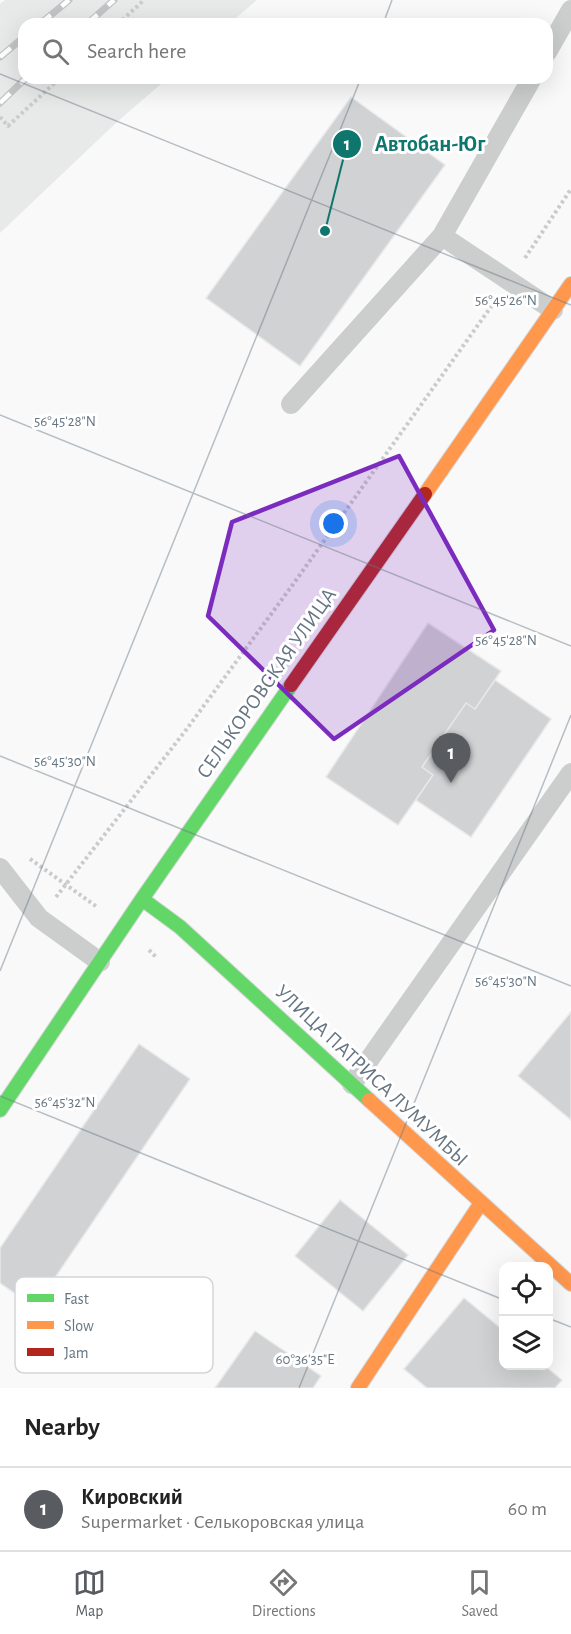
<!DOCTYPE html>
<html lang="en">
<head>
<meta charset="utf-8">
<style>
  :root { --surface:#fff; --page:#f6f6f6; --text:#222; --muted:#767676; --line:#e0e0e0; --accent:#585c60 }
  body { margin:0; font-family:"Alegreya Sans",sans-serif; background:var(--page); color:var(--text) }
  .controls { position:absolute; right:18px; bottom:18px; display:grid; overflow:hidden; border-radius:12px; box-shadow:0 6px 24px #0002 }
  .controls button { width:54px; height:54px; display:grid; place-items:center; padding:0; border:0; border-bottom:2px solid var(--line); background:var(--surface); color:var(--text); font:30px sans-serif }
  .you { position:absolute; left:334px; top:524px; width:21px; height:21px; margin:-15px; border:4px solid #fff; border-radius:50%; background:#1a73e8; box-shadow:0 0 0 9px #1a73e833 }
  .badge { display:grid; place-items:center; width:39px; height:39px; border-radius:50%; background:var(--accent); color:#fff; font-size:20px; font-weight:700 }
  .pin { position:absolute; translate:-50% -50px; filter:drop-shadow(0 2px 3px #0008) }
  .pin::after { content:''; position:absolute; top:32px; width:21px; height:18px; background:inherit; clip-path:polygon(0 0,100% 0,50% 100%) }
  .list { margin:0; padding:0; list-style:none }
  h2 { display:flex; justify-content:space-between; align-items:center; height:78px; margin:0; padding:0 24px; font-size:26px }
  h2 small { font-size:20px; font-weight:400; color:var(--muted) }
  .list li { display:grid; grid-template-columns:39px 1fr auto; gap:18px; align-items:center; box-sizing:border-box; height:84px; padding:0 24px; border-top:2px solid var(--line) }
  .list b { display:block; font-size:22px; white-space:nowrap }
  .list p { margin:0; font-size:20px; white-space:nowrap; color:var(--muted) }
  .list em { font-size:20px; font-style:normal; color:var(--muted) }
  .icon { flex:none; width:33px; height:33px; fill:none; stroke:currentColor; stroke-width:2; stroke-linecap:round; stroke-linejoin:round }
  .map { position:relative; flex:none; width:571px; height:1388px; overflow:hidden }
  .search { position:absolute; background:var(--surface); box-shadow:0 6px 24px #0002; left:18px; right:18px; top:18px; height:66px; display:flex; align-items:center; gap:15px; box-sizing:border-box; padding:0 21px; border-radius:18px; color:var(--muted); font-size:22px }
  .sheet { height:162px; background:var(--surface) }
  nav { display:flex; justify-content:space-around; align-items:center; box-sizing:border-box; height:84px; border-top:2px solid var(--line); background:var(--surface); font-size:16px; color:var(--muted) }
  nav a { display:grid; justify-items:center; gap:3px }
  nav .on { color:var(--accent) }
  .map>svg:first-child { display:block }
  .built { fill:#e8e9e9 }
  .building { fill:#d0d2d3; stroke:#e8e8e8; stroke-width:1.5 }
  .lines { fill:none; stroke-linecap:round; stroke-linejoin:round }
  .fast-casing { stroke:#d6d7d8; stroke-width:16 }
  .slow-casing { stroke:#d6d7d8; stroke-width:16 }
  .jam-casing { stroke:#d6d7d8; stroke-width:16 }
  .path { stroke:#cacbcc; stroke-width:4; stroke-dasharray:3 3; stroke-linecap:butt }
  .lane { stroke:#cccece; stroke-width:20 }
  .fast { stroke:#63d668; stroke-width:14 }
  .slow { stroke:#ff974d; stroke-width:14 }
  .jam { stroke:#b3261e; stroke-width:14 }
  .rail-casing { stroke:#c3c4c6; stroke-width:7 }
  .rail { stroke:#fff; stroke-width:4.5; stroke-dasharray:14; stroke-linecap:butt }
  .marked { fill:#7b2cbf; fill-opacity:0.2; stroke:#7b2cbf; stroke-width:4.5; stroke-linejoin:round }
  .ticks { fill:none; stroke:#667582; stroke-width:1.5; stroke-opacity:0.45 }
  .labels { text-anchor:middle; stroke-width:6; stroke-linejoin:round; paint-order:stroke }
  .street-label { font-size:21px; fill:#667582; stroke:#fff }
  .key { fill:#fff; stroke:#d1d6da; stroke-width:1.5 }
  .key-label { font-size:16px; fill:#667582 }
  .ticks-label { font-size:15px; text-anchor:middle; fill:#667582; stroke:#fff; stroke-width:6; stroke-linejoin:round; paint-order:stroke }
  .leader { fill:none; stroke:#0f766e; stroke-width:2 }
  .callout-dot { fill:#0f766e; stroke:#fff; stroke-width:2 }
  .mark-label { font-size:18px; text-anchor:middle; font-weight:bold; fill:#fff }
  .callout-label { font-size:22px; text-anchor:middle; font-weight:bold; fill:#0f766e; stroke:#fff; stroke-width:6; stroke-linejoin:round; paint-order:stroke }
</style>
</head>
<body>
<div class="map">
<svg width="571" height="1388" viewBox="0 0 571 1388">
  <rect width="100%" height="100%" fill="#f9f9f9"/>
  <path class="built" d="M5,0H257L229,24H24V78H168L118,121L0,233V4Z"/>
  <path class="building" d="M351,97L445,165L300,366L206,298Z
    M428,623L501,671L475,709L466,703L422,767L433,775L398,825L326,777Z
    M495,680L551,719L471,837L416,800L433,775L422,767L466,703L475,709Z
    M571,1012V1120L518,1076Z
    M139,1044L190,1079L35,1307L0,1283V1248Z
    M340,1200L408,1255L363,1311L295,1256Z
    M464,1298L504,1331V1366H545L562,1380L555,1388H427L404,1369Z
    M255,1331L321,1376L313,1388H215Z"/>
  <g class="lines">
    <defs>
      <path id="fast" d="M142,899L180,927L369,1100
        M0,1110L142,899L291,685"/>
      <path id="slow" d="M425,494L571,284
        M369,1100L571,1284
        M358,1388L481,1203"/>
      <path id="jam" d="M291,685L425,494"/>
    </defs>
    <use href="#fast" class="fast-casing"/>
    <use href="#slow" class="slow-casing"/>
    <use href="#jam" class="jam-casing"/>
    <path class="path" d="M118,24L144,0
      M0,117L8,126L60,78
      M525,258L571,189
      M30,859L97,907
      M56,897L186,730L294,583L493,304
      M149,950L157,958"/>
    <path class="lane" d="M547,52L571,10
      M442,236L553,310
      M291,404L442,236L532,78
      M0,868L39,918L100,962
      M352,1084L571,773"/>
    <use href="#fast" class="fast"/>
    <use href="#slow" class="slow"/>
    <use href="#jam" class="jam"/>
    <defs>
      <path id="rail" d="M40,24L69,0
        M87,24L114,0
        M0,57L24,37
        M0,103L26,78"/>
    </defs>
    <use href="#rail" class="rail-casing"/>
    <use href="#rail" class="rail"/>
  </g>
  <path class="marked" d="M399,456L494,630L334,739L208,616L232,522Z"/>
  <path class="ticks" d="M383,24L392,0M0,74L571,305M0,415L571,646M0,756L571,986M0,971L361,78M0,1096L504,1300M548,1318L571,1327M299,1388L571,715"/>
  <g class="labels">
    <g class="street-label">
      <text transform="translate(266 683) rotate(-55)" y="7">СЕЛЬКОРОВСКАЯ УЛИЦА</text>
      <text transform="translate(372 1075) rotate(43)" y="7">УЛИЦА ПАТРИСА ЛУМУМБЫ</text>
    </g>
  </g>
  <rect x="15" y="1277" width="198" height="96" rx="9" class="key"/>
  <rect x="27" y="1294" width="27" height="8" fill="#63d668"/>
  <rect x="27" y="1321" width="27" height="8" fill="#ff974d"/>
  <rect x="27" y="1348" width="27" height="8" fill="#b3261e"/>
  <g class="key-label">
    <text x="64" y="1304">Fast</text>
    <text x="64" y="1331">Slow</text>
    <text x="64" y="1358">Jam</text>
  </g>
  <g class="ticks-label">
    <text x="506" y="305">56°45'26"N</text>
    <text x="65" y="426">56°45'28"N</text>
    <text x="506" y="645">56°45'28"N</text>
    <text x="65" y="766">56°45'30"N</text>
    <text x="506" y="986">56°45'30"N</text>
    <text x="65" y="1107">56°45'32"N</text>
    <text x="305" y="1364">60°36'35"E</text>
  </g>
  <path class="leader" d="M325 231L347 144"/>
  <g class="callout-dot">
    <circle cx="325" cy="231" r="6"/>
    <circle cx="347" cy="144" r="15"/>
  </g>
  <g class="mark-label">
    <text x="347" y="150">1</text>
  </g>
  <g class="callout-label">
    <text x="430" y="151">Автобан-Юг</text>
  </g>
</svg>
<div class="controls">
<button><svg class="icon" aria-label="locate" viewBox="0 0 24 24"><circle cx="12" cy="12" r="6"/><path d="M12 2v4M12 18v4M2 12h4M18 12h4"/></svg></button>
<button><svg class="icon" aria-label="layers" viewBox="0 0 24 24"><path d="M12 4l9 5-9 5-9-5zM3 14l9 5 9-5"/></svg></button>
</div>
<div class="you"></div>
<div class="pin badge" style="left:451px;top:783px">1</div>
<div class="search"><svg class="icon" aria-label="search" viewBox="0 0 24 24"><circle cx="10" cy="10" r="6"/><path d="M15 15l6 6"/></svg>Search here</div>
</div>
<section class="sheet">
<h2>Nearby<small></small></h2>
<ul class="list">
<li><span class="badge">1</span><div><b>Кировский</b><p>Supermarket · Селькоровская улица</p></div><em>60 m</em></li>
</ul>
</section>
<nav>
<a class="on"><svg class="icon" aria-label="map" viewBox="0 0 24 24"><path d="M3 6l6-2 6 2 6-2v14l-6 2-6-2-6 2zM9 4v14M15 6v14"/></svg>Map</a>
<a><svg class="icon" aria-label="directions" viewBox="0 0 24 24"><path d="M12 3l9 9-9 9-9-9zM9 14v-3h6M13 9l2 2-2 2"/></svg>Directions</a>
<a><svg class="icon" aria-label="saved" viewBox="0 0 24 24"><path d="M7 4h10v16l-5-4-5 4z"/></svg>Saved</a>
</nav>
</body>
</html>
